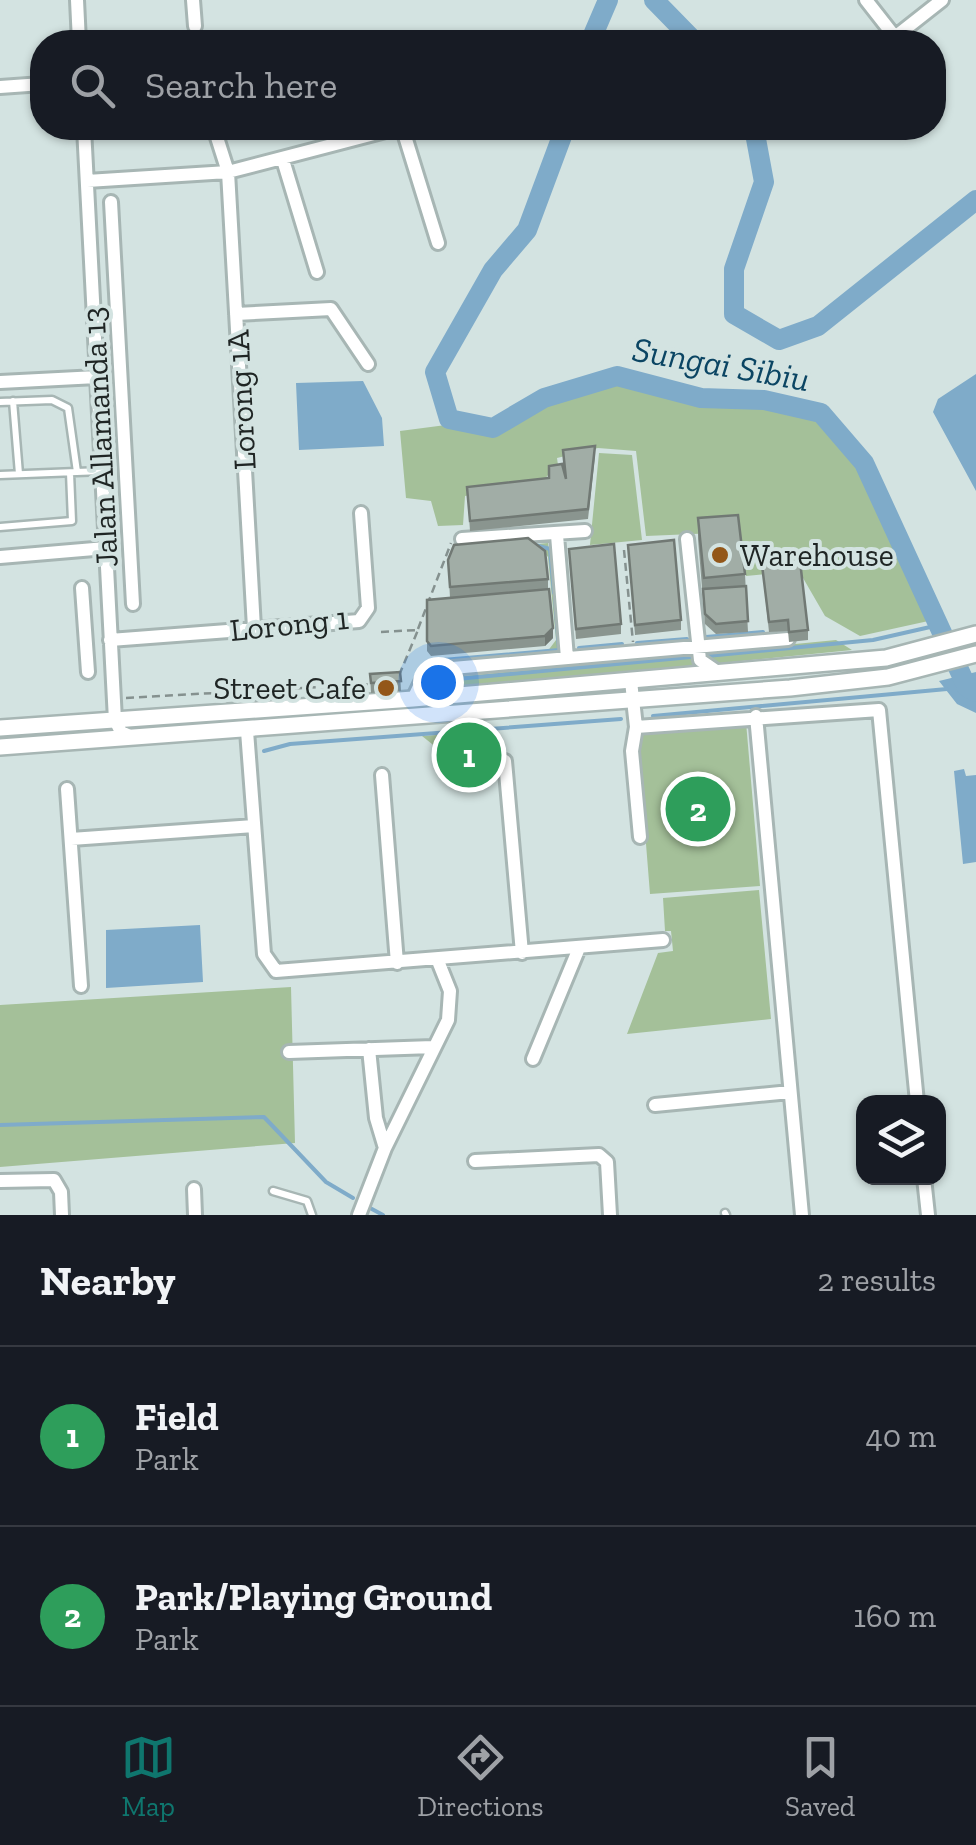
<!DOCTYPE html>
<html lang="en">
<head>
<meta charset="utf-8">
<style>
  :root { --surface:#171b24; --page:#20242c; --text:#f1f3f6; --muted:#9ea1a6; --line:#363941; --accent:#0f766e }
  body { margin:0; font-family:"Zilla Slab",serif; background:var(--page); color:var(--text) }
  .controls { position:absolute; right:30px; bottom:30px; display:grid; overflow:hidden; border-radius:20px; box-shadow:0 2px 8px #0004 }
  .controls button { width:90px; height:90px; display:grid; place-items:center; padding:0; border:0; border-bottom:2px solid var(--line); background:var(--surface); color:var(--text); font:50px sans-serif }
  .you { position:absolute; left:438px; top:682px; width:35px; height:35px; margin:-25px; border:8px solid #fff; border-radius:50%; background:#1a73e8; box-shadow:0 0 0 15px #1a73e833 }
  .badge { display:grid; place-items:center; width:65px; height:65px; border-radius:50%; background:var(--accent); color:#fff; font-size:32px; font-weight:700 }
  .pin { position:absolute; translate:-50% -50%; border:5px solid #fff; box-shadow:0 2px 10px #0006 }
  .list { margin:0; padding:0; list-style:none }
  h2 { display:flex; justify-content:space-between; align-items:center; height:130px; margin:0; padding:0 40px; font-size:42px }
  h2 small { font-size:32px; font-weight:400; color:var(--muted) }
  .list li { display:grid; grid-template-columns:65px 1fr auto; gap:30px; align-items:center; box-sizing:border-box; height:180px; padding:0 40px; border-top:2px solid var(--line) }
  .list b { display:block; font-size:38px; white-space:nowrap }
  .list p { margin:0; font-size:32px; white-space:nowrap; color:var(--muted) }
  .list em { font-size:32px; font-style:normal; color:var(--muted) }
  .icon { flex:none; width:55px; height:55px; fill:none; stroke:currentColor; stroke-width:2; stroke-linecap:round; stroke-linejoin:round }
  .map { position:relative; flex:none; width:976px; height:1215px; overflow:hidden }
  .search { position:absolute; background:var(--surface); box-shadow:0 2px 8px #0004; left:30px; right:30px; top:30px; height:110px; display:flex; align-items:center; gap:25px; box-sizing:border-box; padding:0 35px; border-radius:40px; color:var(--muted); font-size:38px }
  .sheet { height:490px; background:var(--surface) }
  nav { display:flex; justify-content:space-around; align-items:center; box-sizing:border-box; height:140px; border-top:2px solid var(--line); background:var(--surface); font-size:28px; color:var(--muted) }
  nav a { display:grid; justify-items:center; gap:5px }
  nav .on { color:var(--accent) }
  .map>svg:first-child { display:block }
  .green { fill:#a4c099 }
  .water { fill:#7fabc9 }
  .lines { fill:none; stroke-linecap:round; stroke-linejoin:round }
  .stream { stroke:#7fabc9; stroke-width:4 }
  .river { stroke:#7fabc9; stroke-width:20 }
  .service-casing { stroke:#a7b6b4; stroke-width:11 }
  .minor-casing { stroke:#a7b6b4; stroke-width:18 }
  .tertiary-casing { stroke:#a7b6b4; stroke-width:20 }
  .path { stroke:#85918f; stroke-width:2.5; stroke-dasharray:8 5; stroke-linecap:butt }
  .service { stroke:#fff; stroke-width:6 }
  .minor { stroke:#fff; stroke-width:12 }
  .tertiary { stroke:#fff; stroke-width:15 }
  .wall { fill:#8a958f }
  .shaded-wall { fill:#717974 }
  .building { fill:#a1ada6; stroke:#717974; stroke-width:2.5 }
  .poi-dot { fill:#935718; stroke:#d3e3e1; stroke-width:4 }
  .labels { text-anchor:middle; stroke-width:8; stroke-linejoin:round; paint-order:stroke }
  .street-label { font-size:32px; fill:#1f2524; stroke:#d3e3e1 }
  .poi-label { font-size:32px; fill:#1f2524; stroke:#d3e3e1; text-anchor:start }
  .water-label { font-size:35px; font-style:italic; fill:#0b4563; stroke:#d3e3e1 }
</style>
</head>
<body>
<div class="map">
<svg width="976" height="1215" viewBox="0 0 976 1215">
  <rect width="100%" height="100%" fill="#d3e3e1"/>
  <path class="green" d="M615,380L696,403L760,406L817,420L856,465L933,620L860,636L825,616L799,571L746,576L740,532L646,536L636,451L598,448L557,458L559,472L548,475L542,483L465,496L463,525L438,526L431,501L406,498L400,431L446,425L495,432L543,404Z
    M599,453L632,455L642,540L590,545Z
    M548,543L560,644L556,651L547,652L556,640L548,557L537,544Z
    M836,640L852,650L420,693L422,680Z
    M746,722L760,886L650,894L637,731Z
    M494,731L492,779L449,781L442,752L422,736Z
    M759,890L771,1019L627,1034L658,953L673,951L671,931H665L663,898Z
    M291,987L295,1143L0,1167V1005Z"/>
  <path class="water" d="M976,374V491L933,412L938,399Z
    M363,381L382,418L384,446L299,450L296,383Z
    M976,672V713L957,704L939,681Z
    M964,769L966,776L976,775V862L963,864L954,771Z
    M200,925L203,982L106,988V930Z"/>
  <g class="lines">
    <path class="stream" d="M535,545L550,549L554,593
      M706,637L763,632
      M637,643L687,639
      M579,648L622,644
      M707,656L873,640L939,625
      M431,661L559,650L555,598
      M425,682L691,657
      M653,716L947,689
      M264,751L290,744L621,719
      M0,1125L264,1117L326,1182L353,1198
      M370,1208L383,1215"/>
    <path class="river" d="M654,0L695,42
      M590,42L608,0
      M565,128L527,230L493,270L435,372L449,419L493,428L544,398L617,376L701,398L764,400L821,413L864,463L967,687L976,692
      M754,128L764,182L734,269V314L779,340L818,326L976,200"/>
    <defs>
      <path id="service" d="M13,401L19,474
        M0,402L52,400L68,408L77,472
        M0,475L102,471
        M0,527L72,521L70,473
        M273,1191L307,1201L312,1215
        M725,1213L726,1215"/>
      <path id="minor" d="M77,0L79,42
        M193,0L195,26
        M866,0L895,37L942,0
        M0,87L42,84
        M84,128L115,720L121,732L132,737
        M214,128L228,172L254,628
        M283,160L317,272
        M87,181L228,172L397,128L404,133L438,243
        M111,202L133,604
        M236,314L331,309L368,364
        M0,382L97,377
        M557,535L567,658
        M462,539L585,531
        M687,539L700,660L719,673
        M0,557L106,548
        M82,588L88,672
        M110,640L359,621L368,608L361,513
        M631,681L636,727
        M413,699L423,678L441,669L788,639
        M756,716L802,1215
        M247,731L264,954L276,971L663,940
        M505,761L522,953
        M382,775L397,963
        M67,789L81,986
        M640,837L632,751L636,727L879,710L917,1102
        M71,839L254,826
        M369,1049L376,1118L385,1148
        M289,1052L433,1047
        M533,1059L579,948
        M655,1105L790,1092
        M475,1161L599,1155L607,1162L610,1215
        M924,1178L928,1215
        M0,1181L54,1180L61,1192L62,1215
        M194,1189L195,1215
        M359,1215L385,1148L448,1020L450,991L438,961"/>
      <path id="tertiary" d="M0,728L413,699L886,658L976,634
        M0,747L790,688L888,677L976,654"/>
    </defs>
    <use href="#service" class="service-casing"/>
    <use href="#minor" class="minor-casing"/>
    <use href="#tertiary" class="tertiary-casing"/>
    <path class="path" d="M624,550L633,642
      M418,629L451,543
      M381,632L418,630L400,673
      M126,698L373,684"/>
    <use href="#service" class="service"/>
    <use href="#minor" class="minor"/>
    <use href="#tertiary" class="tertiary"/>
  </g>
  <path class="wall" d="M595,456L588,519L470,531L467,487L549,478L564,473Z
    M698,518L745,574L748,632L716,634L705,624L698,539Z
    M628,545L681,620V630L635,635Z
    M569,549L621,624V634L576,639Z
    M448,560L548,579V589L450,598Z
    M762,565L808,630V640L789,642L788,631L769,632Z
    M427,600L553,638L545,646L431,656L427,651Z
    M400,672L401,691L371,693L370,674Z"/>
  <path class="shaded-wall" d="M553,628V638L545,646V636Z"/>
  <path class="building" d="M595,446L588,509L470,521L467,487L549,478V466L562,464L566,479L563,450Z
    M738,515L745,574L704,578L698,518Z
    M528,538L545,551L548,579L450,587L448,560L454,545Z
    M674,540L681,620L635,625L628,545Z
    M614,544L621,624L576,629L569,549Z
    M800,561L808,630L789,632L788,620L769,622L762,565Z
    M746,586L748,621L716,624L705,614L703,589Z
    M549,589L553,628L545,636L431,646L427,641V600Z
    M400,672L401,681L371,683L370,674Z"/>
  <g class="poi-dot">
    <circle cx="720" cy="555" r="10"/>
    <circle cx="386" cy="688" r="10"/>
  </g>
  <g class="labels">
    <g class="street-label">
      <text transform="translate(241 400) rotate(-93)" y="11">Lorong 1A</text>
      <text transform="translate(100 437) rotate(-93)" y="11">Jalan Allamanda 13</text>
      <text transform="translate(289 624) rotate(-6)" y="11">Lorong 1</text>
    </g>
    <g class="poi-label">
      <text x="740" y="566">Warehouse</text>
      <text x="366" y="699" text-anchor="end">Street Cafe</text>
    </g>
    <g class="water-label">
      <text transform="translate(721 364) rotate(10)" y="12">Sungai Sibiu</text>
    </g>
  </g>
</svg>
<div class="controls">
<button><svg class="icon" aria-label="layers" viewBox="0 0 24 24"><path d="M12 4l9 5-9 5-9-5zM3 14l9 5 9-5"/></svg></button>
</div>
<div class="you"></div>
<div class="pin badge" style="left:469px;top:755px;background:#2e9e5b">1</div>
<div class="pin badge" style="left:698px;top:809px;background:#2e9e5b">2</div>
<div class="search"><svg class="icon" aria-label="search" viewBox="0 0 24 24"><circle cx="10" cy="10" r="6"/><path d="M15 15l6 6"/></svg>Search here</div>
</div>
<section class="sheet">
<h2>Nearby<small>2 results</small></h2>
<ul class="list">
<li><span class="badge" style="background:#2e9e5b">1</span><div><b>Field</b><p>Park</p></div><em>40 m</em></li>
<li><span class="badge" style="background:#2e9e5b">2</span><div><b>Park/Playing Ground</b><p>Park</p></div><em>160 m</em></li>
</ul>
</section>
<nav>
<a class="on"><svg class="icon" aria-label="map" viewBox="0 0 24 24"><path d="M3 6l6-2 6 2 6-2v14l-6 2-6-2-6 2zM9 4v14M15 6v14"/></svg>Map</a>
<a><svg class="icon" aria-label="directions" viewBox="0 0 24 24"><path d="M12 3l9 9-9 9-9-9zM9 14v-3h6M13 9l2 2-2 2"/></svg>Directions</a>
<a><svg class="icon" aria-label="saved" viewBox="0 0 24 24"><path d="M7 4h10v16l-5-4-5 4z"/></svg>Saved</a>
</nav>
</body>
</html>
